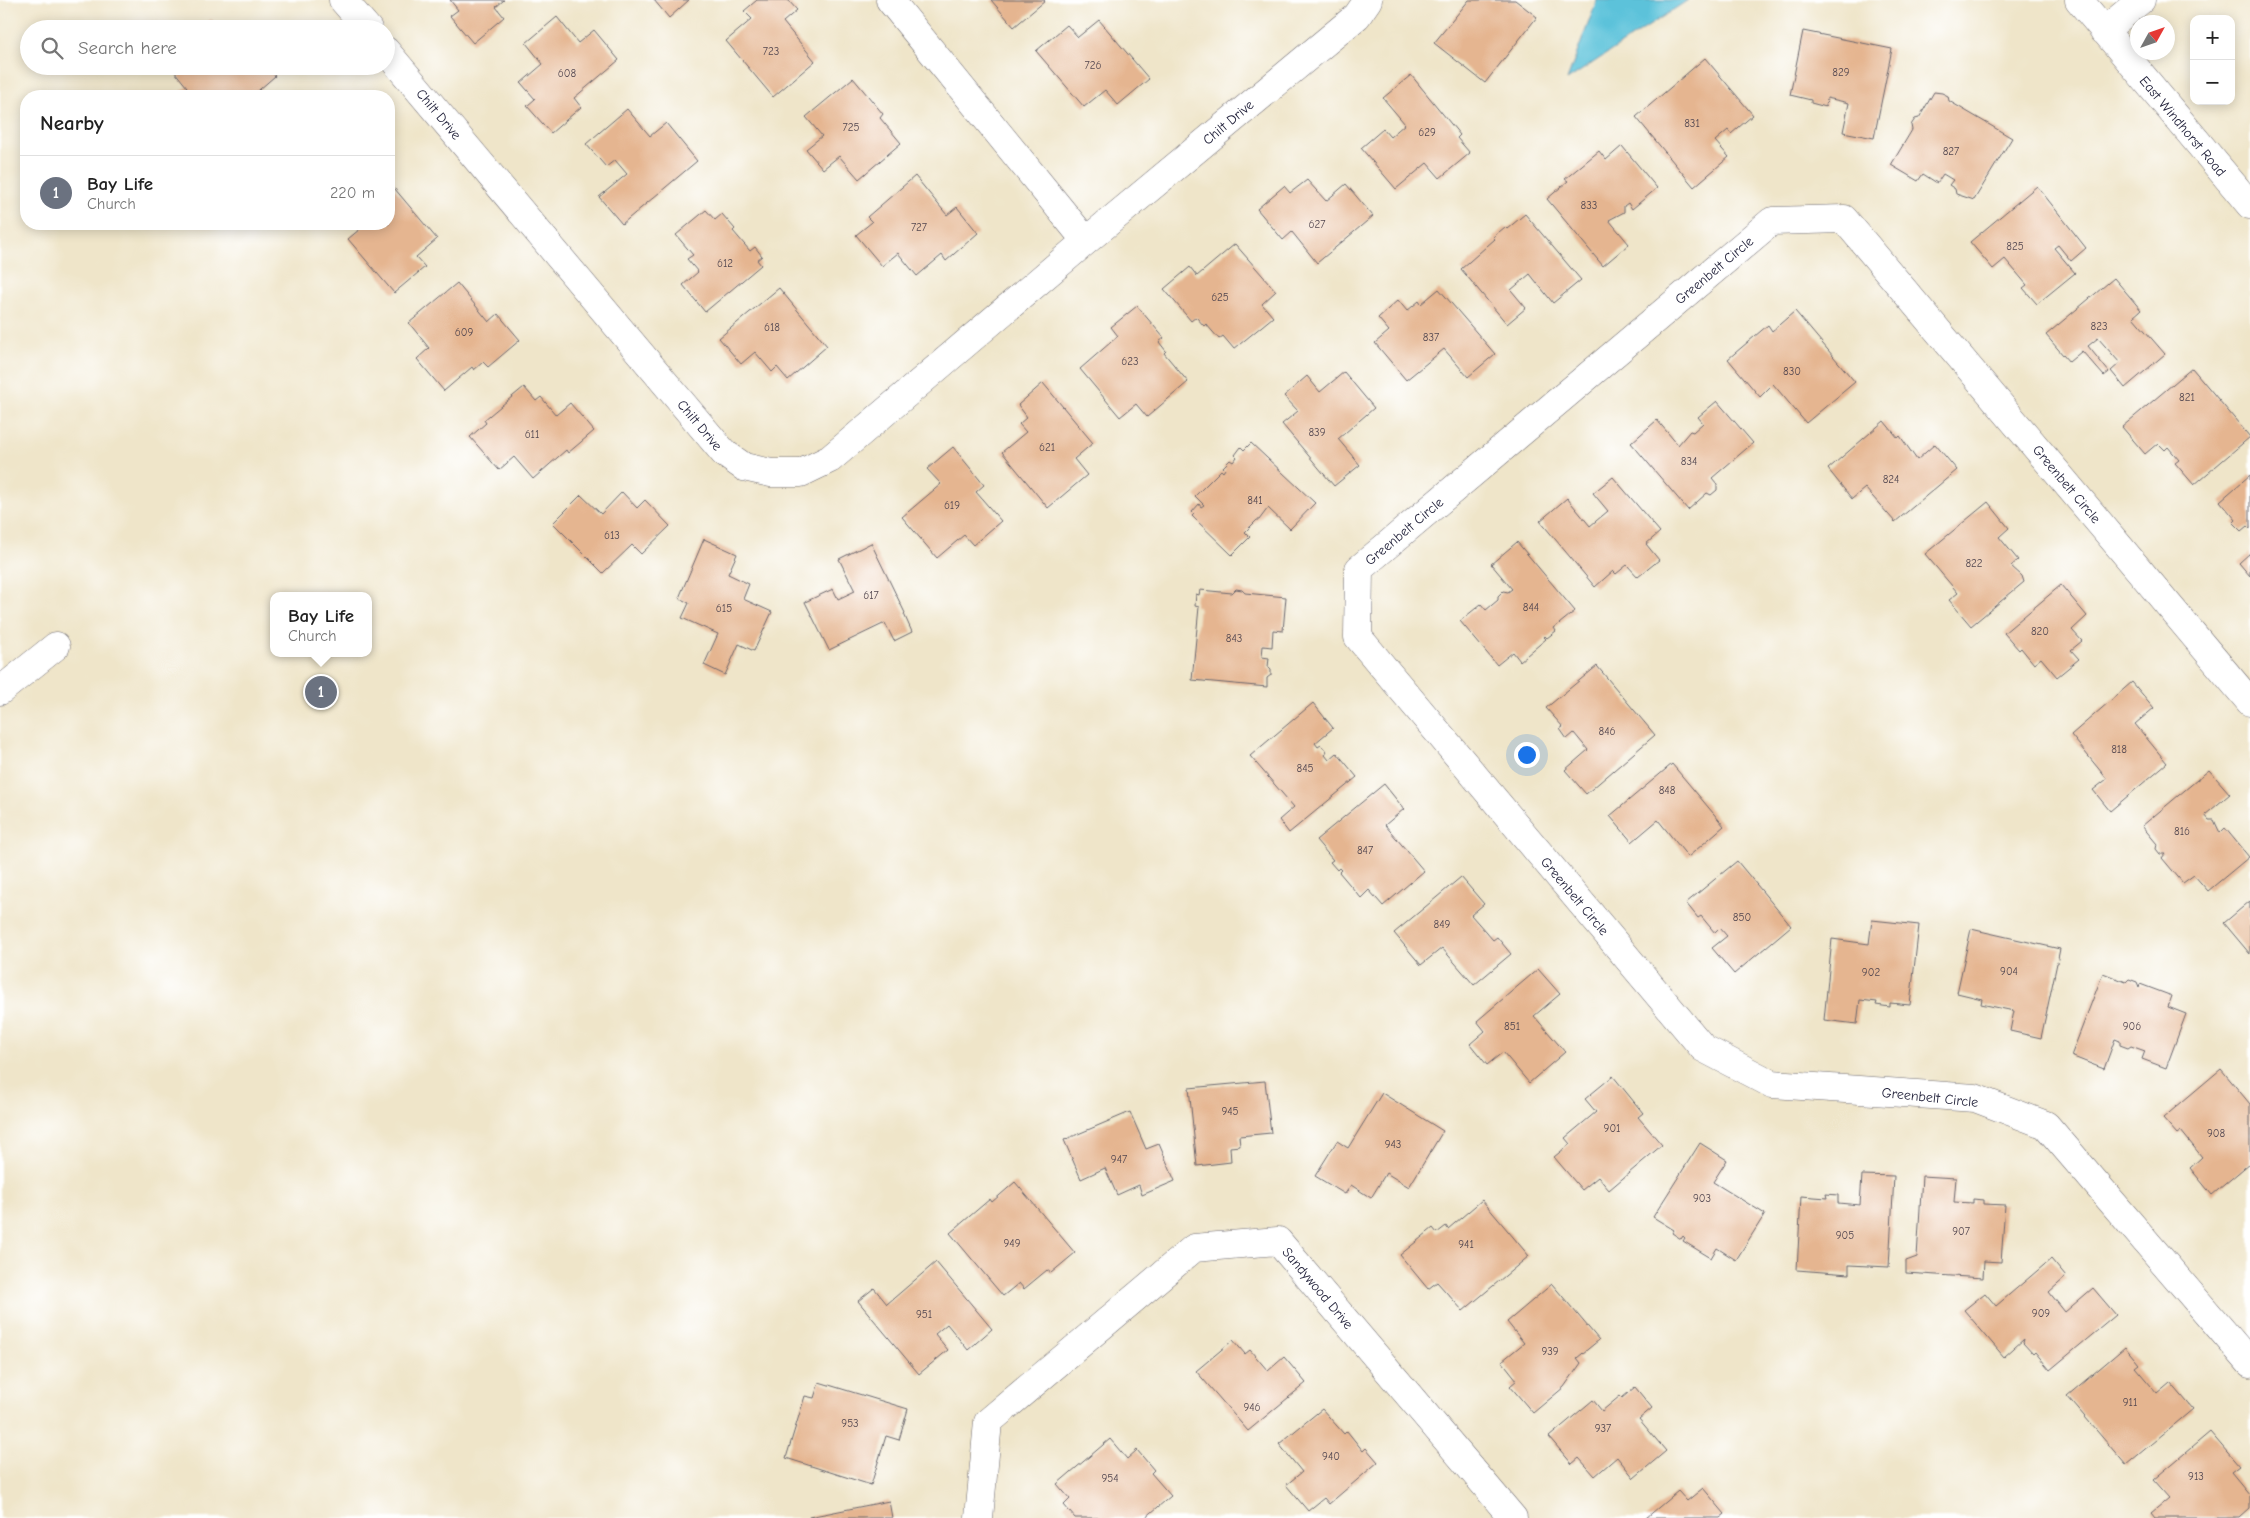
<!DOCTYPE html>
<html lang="en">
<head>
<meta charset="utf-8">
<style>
  :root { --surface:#fff; --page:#f6f6f6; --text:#222; --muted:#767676; --line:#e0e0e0; --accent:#d1495b }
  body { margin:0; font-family:"Comic Neue",sans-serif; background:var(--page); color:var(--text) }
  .controls { position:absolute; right:15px; top:15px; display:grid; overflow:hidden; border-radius:10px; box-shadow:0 2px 12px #0003 }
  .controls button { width:45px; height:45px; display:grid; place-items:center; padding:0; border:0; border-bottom:1px solid var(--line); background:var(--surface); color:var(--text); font:25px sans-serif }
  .compass { position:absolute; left:2130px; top:15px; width:45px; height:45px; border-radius:50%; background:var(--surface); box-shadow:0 2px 12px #0003; rotate:50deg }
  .you { position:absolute; left:1526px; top:754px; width:18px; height:18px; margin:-12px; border:4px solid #fff; border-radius:50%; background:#1a73e8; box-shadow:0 0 0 8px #1a73e833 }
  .badge { display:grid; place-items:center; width:32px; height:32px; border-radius:50%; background:var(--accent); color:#fff; font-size:16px; font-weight:700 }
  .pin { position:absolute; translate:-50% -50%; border:2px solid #fff; box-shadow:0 1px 5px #0006 }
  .popup { position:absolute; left:270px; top:592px; width:102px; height:65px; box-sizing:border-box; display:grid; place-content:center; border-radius:10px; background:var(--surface); filter:drop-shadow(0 1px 4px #0005); font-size:16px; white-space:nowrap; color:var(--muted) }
  .popup b { font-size:19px; color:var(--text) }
  .popup::after { content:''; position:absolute; left:50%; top:100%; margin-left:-10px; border:10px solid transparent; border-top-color:var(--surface) }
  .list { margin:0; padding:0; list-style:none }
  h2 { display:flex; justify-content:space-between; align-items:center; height:65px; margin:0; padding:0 20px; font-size:21px }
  h2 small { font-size:16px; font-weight:400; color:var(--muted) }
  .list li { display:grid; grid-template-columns:32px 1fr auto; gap:15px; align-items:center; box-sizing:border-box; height:75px; padding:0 20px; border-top:1px solid var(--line) }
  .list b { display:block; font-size:19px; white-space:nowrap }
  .list p { margin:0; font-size:16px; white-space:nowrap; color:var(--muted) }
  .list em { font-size:16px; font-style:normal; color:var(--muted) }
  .icon { flex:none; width:28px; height:28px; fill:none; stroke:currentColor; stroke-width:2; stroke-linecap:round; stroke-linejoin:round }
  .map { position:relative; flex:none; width:2250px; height:1518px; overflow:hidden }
  .search { position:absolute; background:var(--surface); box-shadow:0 2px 12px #0003; left:20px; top:20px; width:375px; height:55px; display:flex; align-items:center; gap:12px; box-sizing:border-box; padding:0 18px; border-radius:28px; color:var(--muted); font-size:19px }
  .panel { position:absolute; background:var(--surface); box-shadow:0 2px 12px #0003; left:20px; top:90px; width:375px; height:140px; border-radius:20px }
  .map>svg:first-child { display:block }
  .water { fill:#5cc2da; stroke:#3f728a }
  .building { fill:#e5b590 }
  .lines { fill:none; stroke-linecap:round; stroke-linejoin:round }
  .minor-casing { stroke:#6a666d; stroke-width:29 }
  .minor { stroke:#fff; stroke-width:28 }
  .labels { text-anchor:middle; stroke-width:5; stroke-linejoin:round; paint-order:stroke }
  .number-label { font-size:11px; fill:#534750 }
  .street-label { font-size:14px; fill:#22223b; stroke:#fff }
</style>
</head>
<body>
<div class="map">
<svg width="2250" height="1518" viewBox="0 0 2250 1518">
  <rect width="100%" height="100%" fill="#fff"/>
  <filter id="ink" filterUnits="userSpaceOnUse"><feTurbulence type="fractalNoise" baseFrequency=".02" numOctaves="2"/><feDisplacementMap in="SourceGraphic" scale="10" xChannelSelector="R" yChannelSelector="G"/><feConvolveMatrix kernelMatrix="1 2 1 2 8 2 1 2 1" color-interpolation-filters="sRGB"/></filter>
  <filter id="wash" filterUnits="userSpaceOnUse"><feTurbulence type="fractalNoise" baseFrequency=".0096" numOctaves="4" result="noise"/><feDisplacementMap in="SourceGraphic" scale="20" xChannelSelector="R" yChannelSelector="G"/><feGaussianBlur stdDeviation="1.12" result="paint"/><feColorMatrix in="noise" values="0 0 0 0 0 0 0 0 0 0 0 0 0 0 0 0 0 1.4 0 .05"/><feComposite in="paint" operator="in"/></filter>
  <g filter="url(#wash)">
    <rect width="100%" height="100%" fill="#efe5c9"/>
    <path class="water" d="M1597,0H1688L1567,80Z"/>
    <g id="blocks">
      <path class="building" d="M450,0H504L496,7L504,17L473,43L450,16L458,10Z
        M654,0H689L669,18Z
        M757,0H788L797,10L783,22L815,61L773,97L726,41L752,19L744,11Z
        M991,0H1044L1045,1L1014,27Z
        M1469,0H1515L1537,17L1485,83L1434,43Z
        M557,17L578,43L594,30L619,60L574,98L581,107L551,133L527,106L535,99L521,83L543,64L526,43Z
        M211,19L220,29H200Z
        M1099,20L1149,79L1118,105L1105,90L1084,107L1036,51L1067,25L1078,37Z
        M1803,31L1892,49L1874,138L1843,132L1849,103L1827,98L1826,107L1811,103V100L1790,95Z
        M1705,58L1753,115L1731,134L1728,130L1715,141L1729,157L1694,187L1636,117Z
        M170,66H267L275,76L252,96H176L187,87Z
        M1411,75L1460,135L1457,138L1470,153L1440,178L1427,163L1396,189L1361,148L1383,129L1390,137L1405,124L1383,98Z
        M853,78L883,114L880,118L901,143L859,179L839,156L823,169L806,149L822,136L806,117Z
        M1934,92L1942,93L1948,96L1949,101L2012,138L1974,200L1956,194L1955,189L1949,185L1953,180L1943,174L1937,183L1923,174L1918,181L1891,165L1912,130L1911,125L1915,119L1919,118Z
        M627,109L650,136L666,123L697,161L622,224L599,197L627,174L615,160L606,167L586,144Z
        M1622,146L1657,188L1632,209L1628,203L1624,206V212L1609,220L1629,244L1603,266L1547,199L1568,181L1565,179L1599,151L1606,160Z
        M915,176L947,215L957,207L978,233L946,261L942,255L917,276L898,253L882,266L856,235L872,222L867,217Z
        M1307,180L1326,201L1346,184L1373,216L1317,263L1292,232L1283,240L1257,209L1284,186L1290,193Z
        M389,182L437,239L416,257L425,267L394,293L348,239L366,224H389Z
        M2037,186L2086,248L2071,261L2058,245L2054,248L2075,273L2037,304L2023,288L2027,285L2005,259L1993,269L1970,242Z
        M706,210L715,220L722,214L735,229L733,231L750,251L755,247L762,256L757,260L761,265L705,312L683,285L698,272L687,259L693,255L676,235Z
        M1525,214L1581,280L1553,303L1530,274L1511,290L1526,308L1507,324L1461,269L1495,239L1493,237L1505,227L1507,229Z
        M1235,244L1276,291L1262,304L1273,317L1234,349L1223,336L1219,339L1206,324L1204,326L1196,317L1191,321L1164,289L1190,267L1197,276Z
        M2114,278L2141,310L2133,317L2165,354L2125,388L2111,371L2120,363L2098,338L2088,346L2109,372L2104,376L2082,351L2069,362L2046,335Z
        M457,283L489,322L498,314L520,340L488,367L483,362L474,370L472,367L444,391L417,359L429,348L409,323Z
        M779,288L827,346L788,380L777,367L772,372L755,352L741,364L719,338Z
        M1439,289L1495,354L1468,377L1444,349L1406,380L1375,343L1389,331L1378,318L1398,300L1407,311L1419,301L1421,304Z
        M1137,306L1164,338L1159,342L1166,351L1164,353L1188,382L1147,417L1136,404L1120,417L1080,369L1118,336L1111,327Z
        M1795,311L1855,382L1806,423L1773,384L1760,397L1728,359L1768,325L1772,331Z
        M2192,368L2250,437L2194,485L2175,463L2179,460L2168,447L2165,450L2158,443L2145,454L2122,427Z
        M1344,372L1374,408L1338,439L1360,465L1334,486L1282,424L1298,411L1284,396L1307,376L1320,392Z
        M1043,383L1093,443L1074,459L1087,475L1048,508L1002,452L1026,432L1019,424L1027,417L1018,405Z
        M524,387L536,401L541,397L556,415L570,403L594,431L568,453L566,450L533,479L514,457L499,470L470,437L486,423L484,420Z
        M1717,401L1753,443L1712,478L1717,484V490L1711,495L1707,493L1688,510L1631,443L1657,420L1678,445L1690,431L1693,432L1703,423L1698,417Z
        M1884,421L1898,438L1900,436L1917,460L1935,444L1957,470L1895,522L1865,488L1852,499L1828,469Z
        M1251,443L1315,503L1290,529L1268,508L1259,520H1257L1245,532L1250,537L1232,555L1192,516L1194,514L1192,512L1199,504L1201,507L1204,505L1195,496L1221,470L1223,472L1225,469L1223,467L1230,460L1233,462L1237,457L1235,455L1241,447L1244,450Z
        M953,447L984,485L976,492L1001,521L973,545L964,535L937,558L902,517L941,484L927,469Z
        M2250,475V529L2247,526L2241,531L2233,523L2236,520L2220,501Z
        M1613,477L1660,532L1646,544L1659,560L1638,577L1627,565L1616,574L1613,571L1595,587L1540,521L1567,498L1590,526L1608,511L1593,493Z
        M622,492L637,508L645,500L670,526L641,554L632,545L603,573L553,523L581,495L601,514Z
        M1988,502L2009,528L1999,537L2018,560L2011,566L2022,576L2024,582L1971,626L1949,600L1958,593L1925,554Z
        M704,539L737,554L728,574L749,584L743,599L772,612L754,651L739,644L725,675L704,665L718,634L682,618L689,603L679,598Z
        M1517,542L1575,611L1554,628L1556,631L1547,638L1545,636L1544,637L1546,639L1520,661L1513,652L1497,665L1460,621L1481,604L1486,610L1498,600V596L1503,591L1508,592L1512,589L1491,564Z
        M871,543L905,613L904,614L912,632L894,641L885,623L829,650L805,602L833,589L838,599L855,591L839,559Z
        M2250,553V576L2239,563Z
        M2061,585L2087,616L2072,630L2082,641L2071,650L2079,659L2057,677L2041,658L2034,664L2021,648L2019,650L2004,633Z
        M1236,589L1242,590L1245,593L1286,597L1283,631L1273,630L1272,647L1263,646L1262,657L1269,658L1268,667L1271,670V675L1267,678V687L1192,680L1199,607L1195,606L1196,594L1199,595L1200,590L1232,593Z
        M1597,666L1655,735L1586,794L1565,770L1588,750L1574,733L1567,739L1560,729L1563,727L1546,708Z
        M2132,682L2154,708L2135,724L2167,763L2110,811L2093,790L2107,779L2071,735Z
        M1313,703L1333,728L1315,743L1318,747L1321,745L1327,752L1325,755L1329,760L1337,753L1357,777L1289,833L1279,820L1294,807L1250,756Z
        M1672,764L1724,826L1688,857L1658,820L1632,842L1610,816Z
        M2209,770L2230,794L2205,815L2209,820H2214L2220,833L2225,828L2249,857L2208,891L2194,875L2183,883L2162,858L2165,854H2160L2156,849L2157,844L2142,826Z
        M1384,784L1404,809L1385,825L1424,871L1383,906L1369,890L1361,898L1339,872L1341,870L1339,868L1337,870L1330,862L1333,860L1316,840Z
        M1737,861L1791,926L1734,974L1712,948L1727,936L1720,928L1715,933L1701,916L1698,918L1686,903Z
        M1461,877L1484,904L1471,915L1493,940L1497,937L1511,954L1474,985L1442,948L1421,965L1394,933Z
        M2250,901V954L2224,923Z
        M1872,920L1919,925L1910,1005L1890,1003V1007L1876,1005L1877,1002L1860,1000L1857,1024L1824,1020L1832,939L1869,944Z
        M1971,929L2060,949L2041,1038L2010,1031L2014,1011L1981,1004L1982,999L1957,993Z
        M1538,969L1560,994L1534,1016L1565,1052L1529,1083L1503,1052L1487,1065L1470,1044L1485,1031L1477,1021Z
        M2103,973L2126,982L2129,979L2137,982L2139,987L2140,984L2172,996L2168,1007L2186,1014L2166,1068L2142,1059L2145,1051L2131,1046L2128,1048L2120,1045V1041L2115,1039L2104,1069L2071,1056Z
        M2221,1069L2250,1104V1163L2212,1195L2190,1168L2202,1157L2181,1131L2177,1134L2163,1118Z
        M1613,1076L1643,1113L1638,1117L1662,1145L1609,1190L1598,1177L1582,1190L1554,1157L1570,1144L1565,1138L1596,1112L1585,1099Z
        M1265,1081L1271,1133L1239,1136L1240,1146L1230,1147L1231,1162L1197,1166L1189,1088Z
        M1382,1093L1443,1131L1409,1187L1386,1173L1371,1198L1351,1185L1345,1194L1315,1176L1337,1141L1348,1148Z
        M1130,1112L1146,1149L1159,1144L1175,1181L1142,1195L1139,1185L1117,1195L1105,1168L1081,1179L1064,1140Z
        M1700,1143L1727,1160L1713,1182L1765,1214L1736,1260L1717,1248L1711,1258L1683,1241L1685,1238L1683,1236L1681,1239L1672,1233L1674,1230L1653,1217Z
        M1862,1175L1894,1176L1889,1267L1849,1265V1274L1797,1270L1801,1196L1827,1198L1826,1194L1838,1195V1203L1860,1205Z
        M1922,1176L1956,1178L1954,1202L1973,1203V1199L1983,1200V1204L2005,1205L2001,1262L1984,1261L1983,1278L1906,1273V1261L1917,1257Z
        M1015,1182L1075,1253L1051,1273L1047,1270L1024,1289L1019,1283L1003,1296L950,1233L990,1199L992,1202Z
        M1482,1200L1529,1256L1463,1311L1437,1282L1428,1289L1400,1255L1433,1228L1437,1233L1446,1226L1448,1229Z
        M2051,1259L2066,1277L2049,1292L2065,1312L2093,1288L2116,1315L2050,1370L2035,1352L2033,1354L2023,1343L2024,1339L2004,1357L1964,1310L1985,1293L1996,1306Z
        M936,1262L992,1329L968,1350L947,1324L935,1334L948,1350L919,1374L858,1301L874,1288L887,1304Z
        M1552,1284L1599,1340L1577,1358L1581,1363L1564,1387L1533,1413L1510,1386L1517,1380L1502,1361L1524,1343L1507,1322Z
        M1233,1340L1245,1354L1250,1350L1268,1371L1284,1357L1306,1383L1248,1431L1196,1371Z
        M2125,1347L2139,1364L2135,1367L2157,1393L2170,1382L2193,1409L2126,1465L2067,1396Z
        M819,1382L908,1409L899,1440L886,1436L871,1485L786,1458L805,1396L814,1398Z
        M1635,1387L1652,1408L1639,1419L1666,1451L1634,1478L1617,1457L1595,1476L1579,1458L1572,1464L1549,1437L1593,1400L1602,1411L1620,1396L1622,1398Z
        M1322,1409L1344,1434L1347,1431L1363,1451L1366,1448L1378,1462L1329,1504L1324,1498L1308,1511L1286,1485L1302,1472L1279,1444Z
        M2210,1432L2239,1466L2231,1472L2250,1495V1509L2240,1518H2155L2151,1513L2169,1498L2153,1480Z
        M1110,1439L1127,1459L1137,1450L1154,1470L1151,1473L1171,1496L1145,1518H1075L1064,1505L1070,1499L1057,1484Z
        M1703,1488L1725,1514L1720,1518H1646L1678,1491L1687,1501Z
        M889,1501L892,1518H809V1517Z"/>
    </g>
  </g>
  <g filter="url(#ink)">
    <use href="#blocks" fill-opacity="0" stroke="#6a666d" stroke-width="1"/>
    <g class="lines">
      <defs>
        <path id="minor" d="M343,0L368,29
          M890,0L1086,241
          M2079,0L2250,205
          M2104,31L2141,0
          M386,51L724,453L744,467L771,473H801L830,459L1086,241L1357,16L1368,0
          M0,691L56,646
          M2250,702L1844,219L1772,221L1359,569L1358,637L1703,1048L1772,1084L1975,1098L2046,1125L2250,1363
          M979,1518L988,1422L1194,1248L1278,1241L1513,1518"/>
      </defs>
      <use href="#minor" class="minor-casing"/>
      <use href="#minor" class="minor"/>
    </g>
  </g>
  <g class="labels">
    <g class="number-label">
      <text x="771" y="55">723</text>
      <text x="1093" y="69">726</text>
      <text x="1841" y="76">829</text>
      <text x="567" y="77">608</text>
      <text x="1692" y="127">831</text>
      <text x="851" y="131">725</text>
      <text x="1427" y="136">629</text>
      <text x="1951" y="155">827</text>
      <text x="1589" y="209">833</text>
      <text x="1317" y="228">627</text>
      <text x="919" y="231">727</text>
      <text x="2015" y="250">825</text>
      <text x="725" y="267">612</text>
      <text x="1220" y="301">625</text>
      <text x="2099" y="330">823</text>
      <text x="772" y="331">618</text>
      <text x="464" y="336">609</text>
      <text x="1431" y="341">837</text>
      <text x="1130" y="365">623</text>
      <text x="1792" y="375">830</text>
      <text x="2187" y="401">821</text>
      <text x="1317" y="436">839</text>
      <text x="532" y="438">611</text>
      <text x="1047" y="451">621</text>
      <text x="1689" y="465">834</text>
      <text x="1891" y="483">824</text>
      <text x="1255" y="504">841</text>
      <text x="952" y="509">619</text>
      <text x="612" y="539">613</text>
      <text x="1974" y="567">822</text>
      <text x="871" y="599">617</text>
      <text x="1531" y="611">844</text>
      <text x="724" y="612">615</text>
      <text x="2040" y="635">820</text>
      <text x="1234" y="642">843</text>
      <text x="1607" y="735">846</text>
      <text x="2119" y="753">818</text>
      <text x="1305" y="772">845</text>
      <text x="1667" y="794">848</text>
      <text x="2182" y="835">816</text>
      <text x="1365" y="854">847</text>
      <text x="1742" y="921">850</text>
      <text x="1442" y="928">849</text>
      <text x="2009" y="975">904</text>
      <text x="1871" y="976">902</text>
      <text x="1512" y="1030">851</text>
      <text x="2132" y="1030">906</text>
      <text x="1230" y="1115">945</text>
      <text x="1612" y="1132">901</text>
      <text x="2216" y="1137">908</text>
      <text x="1393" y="1148">943</text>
      <text x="1119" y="1163">947</text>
      <text x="1702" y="1202">903</text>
      <text x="1961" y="1235">907</text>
      <text x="1845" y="1239">905</text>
      <text x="1012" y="1247">949</text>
      <text x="1466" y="1248">941</text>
      <text x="2041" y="1317">909</text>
      <text x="924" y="1318">951</text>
      <text x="1550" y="1355">939</text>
      <text x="2130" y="1406">911</text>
      <text x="1252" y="1411">946</text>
      <text x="850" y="1427">953</text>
      <text x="1603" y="1432">937</text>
      <text x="1331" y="1460">940</text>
      <text x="2196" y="1480">913</text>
      <text x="1110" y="1482">954</text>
    </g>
    <g class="street-label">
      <text transform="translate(439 114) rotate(50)" y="5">Chilt Drive</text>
      <text transform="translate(1228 122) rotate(-40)" y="5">Chilt Drive</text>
      <text transform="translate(2183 126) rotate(50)" y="5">East Windhorst Road</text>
      <text transform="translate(1714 270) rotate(-40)" y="5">Greenbelt Circle</text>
      <text transform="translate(700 425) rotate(50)" y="5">Chilt Drive</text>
      <text transform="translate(2067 484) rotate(50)" y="5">Greenbelt Circle</text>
      <text transform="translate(1404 531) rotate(-40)" y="5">Greenbelt Circle</text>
      <text transform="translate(1575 896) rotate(50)" y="5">Greenbelt Circle</text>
      <text transform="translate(1930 1097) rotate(6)" y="5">Greenbelt Circle</text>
      <text transform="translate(1318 1288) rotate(50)" y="5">Sandywood Drive</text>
    </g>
  </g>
</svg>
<div class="controls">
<button>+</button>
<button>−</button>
</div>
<svg class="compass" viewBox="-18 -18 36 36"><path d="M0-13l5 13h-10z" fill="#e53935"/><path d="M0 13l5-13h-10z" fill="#767676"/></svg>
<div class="you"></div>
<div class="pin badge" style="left:321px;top:692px;background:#6b7280">1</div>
<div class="popup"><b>Bay Life</b>Church</div>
<div class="search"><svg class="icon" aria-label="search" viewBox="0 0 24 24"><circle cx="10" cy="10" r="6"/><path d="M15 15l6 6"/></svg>Search here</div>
<section class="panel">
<h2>Nearby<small></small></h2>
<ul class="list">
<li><span class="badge" style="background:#6b7280">1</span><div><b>Bay Life</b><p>Church</p></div><em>220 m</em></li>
</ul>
</section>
</div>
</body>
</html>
